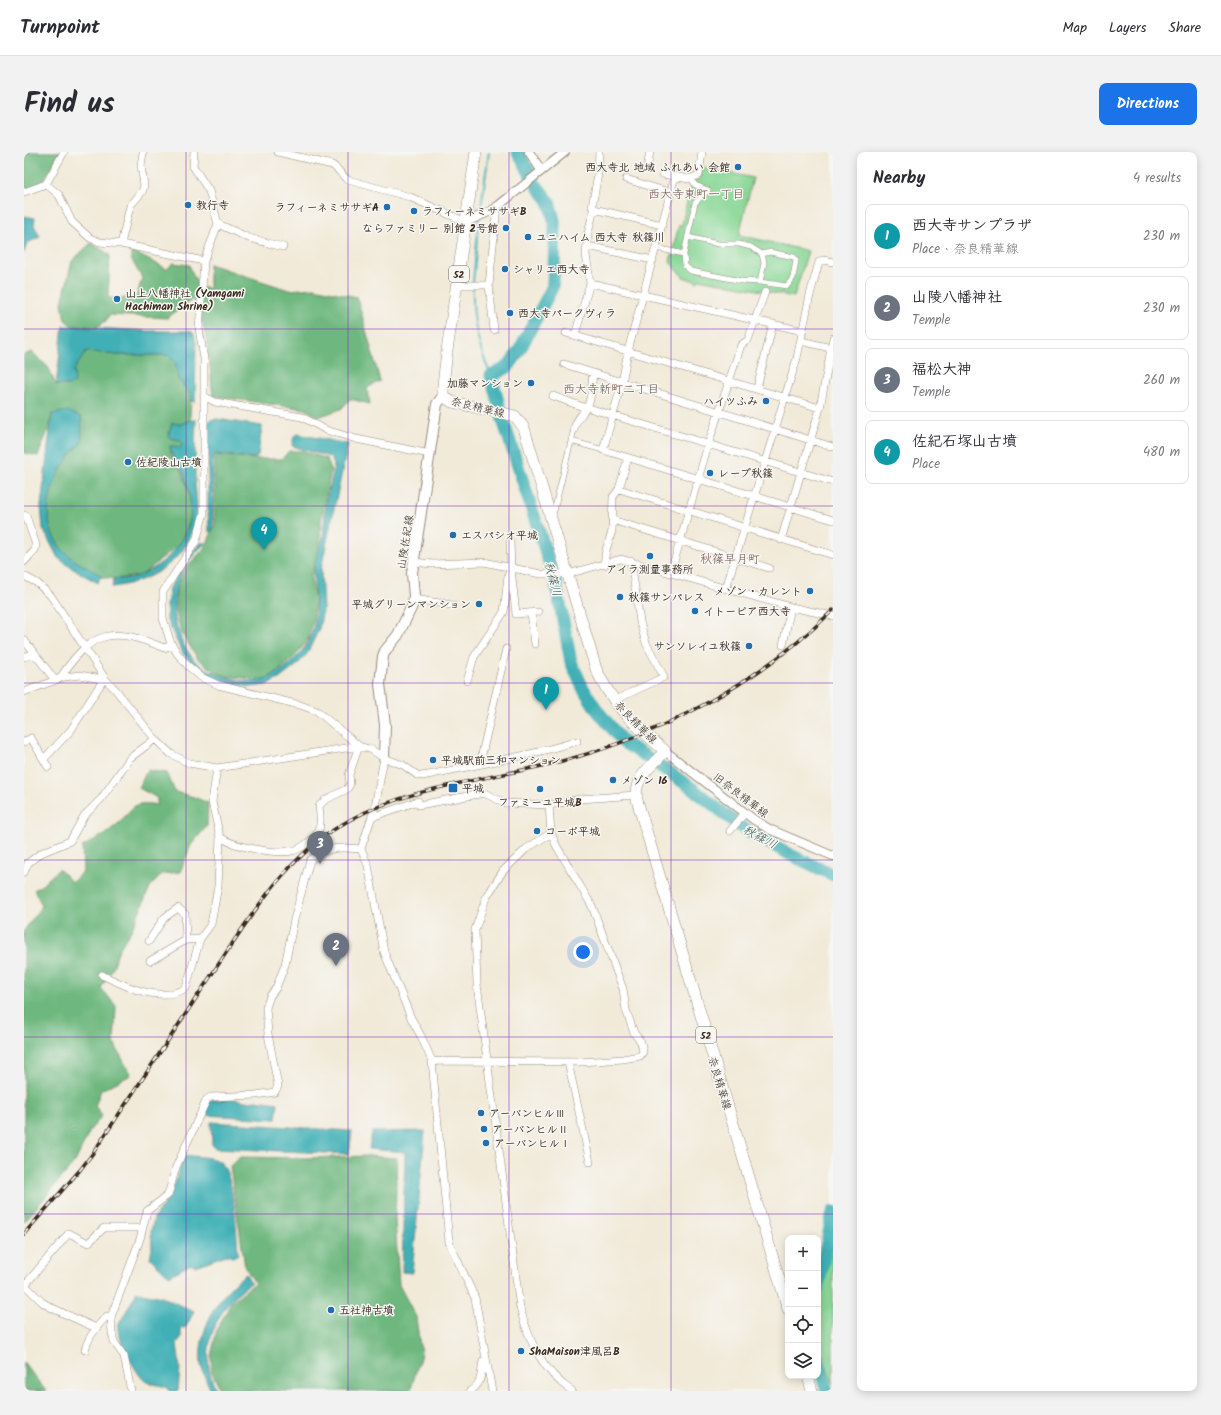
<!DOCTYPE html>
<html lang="en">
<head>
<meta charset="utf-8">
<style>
  :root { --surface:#fff; --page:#f2f2f3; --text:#2b2b33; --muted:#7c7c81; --line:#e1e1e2; --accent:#1a73e8 }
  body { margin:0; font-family:Kalam,"Klee One",sans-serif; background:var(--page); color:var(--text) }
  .controls { position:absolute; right:12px; bottom:12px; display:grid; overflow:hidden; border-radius:8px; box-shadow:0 2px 10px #0003 }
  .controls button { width:36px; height:36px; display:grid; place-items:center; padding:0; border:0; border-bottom:1px solid var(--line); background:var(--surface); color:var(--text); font:20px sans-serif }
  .you { position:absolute; left:559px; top:800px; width:14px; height:14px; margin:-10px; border:3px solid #fff; border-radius:50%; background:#1a73e8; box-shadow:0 0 0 6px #1a73e833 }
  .badge { display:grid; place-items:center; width:26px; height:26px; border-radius:50%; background:var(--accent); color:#fff; font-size:13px; font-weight:700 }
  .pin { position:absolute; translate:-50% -33px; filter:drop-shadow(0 1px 2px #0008) }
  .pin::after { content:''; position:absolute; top:21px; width:14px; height:12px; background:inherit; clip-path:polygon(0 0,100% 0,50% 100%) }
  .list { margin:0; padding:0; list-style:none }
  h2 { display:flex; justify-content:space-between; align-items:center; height:52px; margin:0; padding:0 16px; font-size:17px }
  h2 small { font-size:13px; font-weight:400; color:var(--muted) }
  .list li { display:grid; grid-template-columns:26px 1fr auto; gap:12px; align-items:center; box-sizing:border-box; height:64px; margin:0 8px 8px; padding:0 8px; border:1px solid var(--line); border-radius:8px }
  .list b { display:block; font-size:15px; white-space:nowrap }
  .list p { margin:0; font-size:13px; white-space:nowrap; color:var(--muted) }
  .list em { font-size:13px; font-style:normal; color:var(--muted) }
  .icon { flex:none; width:22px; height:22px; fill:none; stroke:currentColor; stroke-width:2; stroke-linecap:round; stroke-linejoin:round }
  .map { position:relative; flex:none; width:809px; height:1239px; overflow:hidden; border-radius:8px }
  header { display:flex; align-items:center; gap:24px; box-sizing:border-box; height:56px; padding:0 20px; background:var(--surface); border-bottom:1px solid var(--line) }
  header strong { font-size:19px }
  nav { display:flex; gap:22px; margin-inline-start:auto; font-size:14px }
  .intro { display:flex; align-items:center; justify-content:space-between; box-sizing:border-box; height:96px; padding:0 24px }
  h1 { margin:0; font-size:28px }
  .button { padding:10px 18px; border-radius:8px; background:var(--accent); color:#fff; font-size:14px; font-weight:700 }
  main { display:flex; gap:24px; padding:0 24px }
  aside { flex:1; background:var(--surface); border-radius:8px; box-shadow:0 2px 10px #0003 }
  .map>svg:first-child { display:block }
  .green { fill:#89d796; stroke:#62805a }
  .forest { fill:#6eb87f; stroke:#54714e }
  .water { fill:#3fb0b6; stroke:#3d6d6a }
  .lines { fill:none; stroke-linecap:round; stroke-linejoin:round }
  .stream { stroke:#3fb0b6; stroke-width:2 }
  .river { stroke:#3fb0b6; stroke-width:13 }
  .pedestrian-casing { stroke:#968a7c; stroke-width:6 }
  .minor-casing { stroke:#968a7c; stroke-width:8 }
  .tertiary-casing { stroke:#968a7c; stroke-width:10 }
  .secondary-casing { stroke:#968a7c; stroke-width:12 }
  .primary-casing { stroke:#968a7c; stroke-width:12 }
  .pedestrian { stroke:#fff; stroke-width:5 }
  .minor { stroke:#fff; stroke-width:7 }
  .tertiary { stroke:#fff; stroke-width:8 }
  .secondary { stroke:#fff; stroke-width:10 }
  .primary { stroke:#fff; stroke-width:11 }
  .rail-casing { stroke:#3b2a1e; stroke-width:3.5 }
  .rail { stroke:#f6f6f2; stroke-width:2; stroke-dasharray:6; stroke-linecap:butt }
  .grid { fill:none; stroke:#7b2cbf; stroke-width:1; stroke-opacity:0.55 }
  .poi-dot { fill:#1f6fb2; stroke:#f6f6f2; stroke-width:1.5 }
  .labels { text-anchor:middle; stroke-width:3; stroke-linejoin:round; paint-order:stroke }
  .shield { fill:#f6f6f2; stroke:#73675e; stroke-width:1 }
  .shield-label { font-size:10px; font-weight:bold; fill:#3b2a1e }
  .poi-label { font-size:11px; font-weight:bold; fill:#3b2a1e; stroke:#f6f6f2; text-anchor:start }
  .street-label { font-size:11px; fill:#3b2a1e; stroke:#f6f6f2 }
  .neighbourhood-label { font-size:12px; fill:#735148; stroke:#f6f6f2 }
  .water-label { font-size:12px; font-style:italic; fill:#3c5953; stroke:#f6f6f2 }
</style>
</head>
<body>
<header>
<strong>Turnpoint</strong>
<nav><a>Map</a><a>Layers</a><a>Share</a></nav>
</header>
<div class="intro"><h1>Find us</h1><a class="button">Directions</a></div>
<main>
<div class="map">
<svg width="809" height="1239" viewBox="0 0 809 1239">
  <rect width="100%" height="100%" fill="#f6f6f2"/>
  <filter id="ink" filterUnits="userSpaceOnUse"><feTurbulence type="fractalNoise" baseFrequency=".025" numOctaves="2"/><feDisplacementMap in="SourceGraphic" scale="8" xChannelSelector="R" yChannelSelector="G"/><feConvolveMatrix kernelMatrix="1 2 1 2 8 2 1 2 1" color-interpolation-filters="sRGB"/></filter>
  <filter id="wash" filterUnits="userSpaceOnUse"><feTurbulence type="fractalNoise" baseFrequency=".012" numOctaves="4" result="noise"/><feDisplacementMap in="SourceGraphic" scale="16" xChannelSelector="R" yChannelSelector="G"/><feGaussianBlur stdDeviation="0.9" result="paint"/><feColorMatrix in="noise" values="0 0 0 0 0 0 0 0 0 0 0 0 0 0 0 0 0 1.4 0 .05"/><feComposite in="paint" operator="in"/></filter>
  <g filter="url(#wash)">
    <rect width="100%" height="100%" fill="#f2ead9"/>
    <path class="green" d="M678,15L729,26L715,83L784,99L770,145L675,127L674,130L659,125L646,110L655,73H658L667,31L676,26Z
      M809,1075V1232L794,1190V1147Z"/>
    <path class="forest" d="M0,0H36L20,28L0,41Z
      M67,91L86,103L84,146H112L118,126L107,107V99L143,117L149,111L165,113L174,134L185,137V112L265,138L290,136L333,145L356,229L343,236L346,252L326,247L317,257L294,265L281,257L189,244C185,212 185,176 169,147L143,166L85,163L82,169L73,175L48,174L41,168L38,151L48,109Z
      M62,199L93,203H144L152,212L154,227L167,243L166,268L157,272L146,286L156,288L158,291L157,295L146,294L147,303L155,313L162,331L167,349L166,370L155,392L118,423L94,427L67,424L42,405L23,374L21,331L58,290L28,262L25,276L14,304L0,301V203L8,200L24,215L32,233L50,218Z
      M265,299H279L303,307L307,318L297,369L296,389L287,426L291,448L289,468L284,488L270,505L257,517L245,525L235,528L203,524L190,519L174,507L157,480L152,459V440L158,424L165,412L181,396L191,373V303L232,307H258Z
      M123,618L143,621L151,640L170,645L184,651L183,674L167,693L156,720L138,722L126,735L108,777L95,797L89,816L77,836L92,854L90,891L107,923L77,938L71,954L78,964L67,977L51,1010L0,1070V779L18,753L10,738L18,733L35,717L48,730L59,719L58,695C69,688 81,683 90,675C109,661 104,647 133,653V646L115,636Z
      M344,1004L373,1006L371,1066L375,1133L392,1165L397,1202L387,1237L385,1239H197L188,1220L187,1204L193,1177L208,1149L231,1131L221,1115L206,1014L216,1005L282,1006Z
      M0,1211L22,1239H0Z"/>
    <path class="water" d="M0,64L11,66L10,73L16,85L3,91L0,101Z
      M39,174L124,179H166L170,182L172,190L171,250L166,249L167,243L154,227L152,212L144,203H93L62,199L50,218L51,231L44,233H32Z
      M44,259L57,265L58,290C34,314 13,353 31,387C40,405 60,414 77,423L74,431L49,417L34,406L19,377L17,354L28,262Z
      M193,267L238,274L234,303L232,306L192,302L189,304V373L188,379L185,380L184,358V271L186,268Z
      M166,268H172C171,289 171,309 171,330C172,343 175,360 171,373C161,410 124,431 88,435L90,427C98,427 107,427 114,424C144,412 173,382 166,347C164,336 161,322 155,312C150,305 147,303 146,294L157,295L158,291L156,288L146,286L144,284L148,271L157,272Z
      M274,282L324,292L297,417L299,457L295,477L283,502L272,514L255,527L242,533L226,535L202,530L182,522L170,514L159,502L143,469V451L146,436L153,421L163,405L177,391H182C144,420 140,473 171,509C177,515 189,521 197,523C226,533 241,532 264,513C272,506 279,499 284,490C297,463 289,446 290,419C290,407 297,395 299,384C301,373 300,362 302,351C304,338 309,326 310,312L306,305L268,294L270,284Z
      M210,947L227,950L232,948L254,951L252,967L180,963L186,948Z
      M187,970L328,979L325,1002L191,996L188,993Z
      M401,979L388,1121L378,1120L381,1000L345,997L348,980Z
      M160,1003C170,1005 188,1004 196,1010C210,1019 213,1085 214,1102L209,1105L202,1103L172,1114L167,1112L145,1124L126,1106L128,1097L127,1079L130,1066L148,1041Z
      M222,1122L227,1131C192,1154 172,1200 193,1239H187C183,1230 179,1222 177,1213C173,1178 195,1141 222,1122Z
      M113,1140L138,1145L170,1159L162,1175L157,1177V1186L153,1191L156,1216L154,1239H145L142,1235C136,1233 127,1233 121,1229C113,1224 92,1184 94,1174Z"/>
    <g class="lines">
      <path class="stream" d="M456,62L465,0
        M449,131L455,66
        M449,136C448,169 454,193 467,224"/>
      <path class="river" d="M494,0L509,27
        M513,34L525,49L531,72L530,121L528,136L495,199L484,215L467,224L479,268L532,432L547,510L559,536L573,558L600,591L620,603L669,637L720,677L767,703L809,723
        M794,1135L809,1060
        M794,1207L803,1239"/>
    </g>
  </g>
  <g filter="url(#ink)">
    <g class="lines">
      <defs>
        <path id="pedestrian" d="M664,85L694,92H715L727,95L738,102L740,111L736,130
          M632,96L660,102L671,51L684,38L671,33L667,26
          M660,102L661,114L667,119L718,129L736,130L763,134L769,126L772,108L770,105L746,100L738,102
          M547,289L579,298
          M529,363L550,277"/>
        <path id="minor" d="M170,0L169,14L185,39L194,72L180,109L175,177L180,207V361L172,389L139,440V466L146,489L153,501L163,513L177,525L194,533L276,553L293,559L335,594L325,623L326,632L323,637L301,648L295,654C296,661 297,671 295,678C292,686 276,698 268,699C250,702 210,695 196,685
          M254,0L308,13C315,17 317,23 324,28L386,45L442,70
          M623,16L626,0
          M639,22L665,27L675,23L678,0
          M651,24L604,199L598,231L579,298L809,368
          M602,27L647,41
          M22,32L35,43L48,70L66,86L76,90L97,92L180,109
          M0,40L22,32L40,0
          M570,57L638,73
          M194,72L225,86L259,95
          M97,92L106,54L118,40L120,33L117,14L119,0
          M563,94L629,108
          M566,131L779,179
          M434,133H465
          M470,178L465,133L473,54
          M542,181L796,256
          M551,183L566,131L562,102L564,81L570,57L568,55L574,22L575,0
          M777,189L807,196
          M540,212L809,295
          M733,236L749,172
          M180,244L191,250L278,265L302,278L332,287L406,302
          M529,244L562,256
          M568,257L809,330
          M550,277C552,267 558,263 563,255C569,244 567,233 569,221
          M595,337L809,403
          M0,363L2,364L12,393L11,398L0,410
          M588,368L745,416
          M757,388L796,256L809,186
          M389,410L409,412L460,410L517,422H544L597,407L767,455L809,464
          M580,413L582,398L588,379L589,345L595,337L604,306
          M487,417L492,462L514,460
          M647,420L684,293L717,193L724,188L741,140
          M0,424L13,431L27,444L82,528
          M702,436L773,206L786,143L795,110L799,108L809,110
          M390,447L428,453
          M507,461L511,492
          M0,488L31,528
          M759,493L767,455
          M0,505L11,502
          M36,526C68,478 88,474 140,496L148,493
          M443,529L450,505L480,460L484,424L487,417L486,390
          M0,540L40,525L56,523L82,528L91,537L131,587L147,602L165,611L193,616L335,594L348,598L360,606L379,613L393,623L399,624C450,613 503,605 553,589
          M589,549L640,525L622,491L616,470L607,409
          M0,590L7,586L24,615
          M360,606L351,655L337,697L344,713L360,800L387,866L397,884L408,909L425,1090L451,1146L468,1239
          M20,607L47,578L80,527
          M456,611L482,497
          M348,665L394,649L395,653L460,641L481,651L525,653L556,647L612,643
          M706,679L721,661
          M527,681L502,697L479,719L462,746L451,778L453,832L496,1156C505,1189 518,1219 548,1239
          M0,720L4,711L17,701L46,689L60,664L77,647L106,606L131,587
          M125,789L140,766L154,756L161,762L162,788
          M126,809L162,788L176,787
          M78,823C101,834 137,852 162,836L176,787L187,772L194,734L196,685L188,650L193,616
          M408,909L557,910L599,907L616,904L619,900L617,890L610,881L602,858L599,837L568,754L532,693L527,681L525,653
          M544,910L566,1010
          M0,1132L18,1150L28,1156L72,1176
          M1,1133L45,1081L64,1091L80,1076H119
          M61,1198C64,1185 73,1174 83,1164L87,1165
          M107,1239L100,1204L90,1190L88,1181L87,1165L116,1087L123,1059L144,1043L152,1015L183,947L187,945L232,943L251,940L254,934L244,882L242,856L246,844L252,836L261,813L270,768L286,708C306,694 314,695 337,697
          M446,1239C458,1232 457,1222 459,1209L462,1210"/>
        <path id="tertiary" d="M505,0L517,18
          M442,70L469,58L541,0
          M641,599L729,667L745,677L809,704"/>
        <path id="secondary" d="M360,606L361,573L356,532L359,504L361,499L374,483L389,452L390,444L388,421L413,252L419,244"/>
        <path id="primary" d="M452,0L423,199L419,233V244L428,250L491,264L500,276L572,517C589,554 610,572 641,599C629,614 608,625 613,648L764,1157
          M784,1224L788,1239"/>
      </defs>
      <use href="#pedestrian" class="pedestrian-casing"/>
      <use href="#minor" class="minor-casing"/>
      <use href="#tertiary" class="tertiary-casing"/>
      <use href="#secondary" class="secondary-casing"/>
      <use href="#primary" class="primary-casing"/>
      <use href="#pedestrian" class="pedestrian"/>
      <use href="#minor" class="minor"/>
      <use href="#tertiary" class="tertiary"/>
      <use href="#secondary" class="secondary"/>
      <use href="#primary" class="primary"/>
      <defs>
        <path id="rail" d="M0,1082L56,1018L69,1001C105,947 142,892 178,837C219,777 254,712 317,673C381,634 466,628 538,609C635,584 738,529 809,458"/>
      </defs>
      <use href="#rail" class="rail-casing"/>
      <use href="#rail" class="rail"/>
    </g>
  </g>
  <path class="grid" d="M162,0V1239M324,0V1239M485,0V1239M647,0V1239M0,177H809M0,354H809M0,531H809M0,708H809M0,885H809M0,1062H809"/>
  <g class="poi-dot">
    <circle cx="714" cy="15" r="4"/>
    <circle cx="164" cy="53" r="4"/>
    <circle cx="363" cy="55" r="4"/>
    <circle cx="390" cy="59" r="4"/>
    <circle cx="482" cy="76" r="4"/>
    <circle cx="504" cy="85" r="4"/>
    <circle cx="481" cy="117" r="4"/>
    <circle cx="93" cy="147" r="4"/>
    <circle cx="486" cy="161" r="4"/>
    <circle cx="507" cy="231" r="4"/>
    <circle cx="742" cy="249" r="4"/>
    <circle cx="104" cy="310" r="4"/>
    <circle cx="686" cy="321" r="4"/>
    <circle cx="429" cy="383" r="4"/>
    <circle cx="626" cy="404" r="4"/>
    <circle cx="786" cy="439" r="4"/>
    <circle cx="596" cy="445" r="4"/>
    <circle cx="455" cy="452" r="4"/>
    <circle cx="671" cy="459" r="4"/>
    <circle cx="725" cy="494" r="4"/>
    <circle cx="409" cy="608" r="4"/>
    <circle cx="589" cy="628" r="4"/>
    <rect x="424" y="631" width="10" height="10" rx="2"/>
    <circle cx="516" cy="637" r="4"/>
    <circle cx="513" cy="679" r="4"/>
    <circle cx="457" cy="961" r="4"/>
    <circle cx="460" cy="977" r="4"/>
    <circle cx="462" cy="991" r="4"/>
    <circle cx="307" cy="1158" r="4"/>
    <circle cx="497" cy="1199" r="4"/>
  </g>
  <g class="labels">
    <g class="shield">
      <rect x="425" y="114" width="20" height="16" rx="3"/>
      <rect x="672" y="875" width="20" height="16" rx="3"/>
    </g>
    <g class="shield-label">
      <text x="435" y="126">52</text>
      <text x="682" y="887">52</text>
    </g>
    <g class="poi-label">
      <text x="706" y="19" text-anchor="end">西大寺北 地域 ふれあい 会館</text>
      <text x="172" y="57">教行寺</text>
      <text x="355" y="59" text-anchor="end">ラフィーネミササギA</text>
      <text x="398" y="63">ラフィーネミササギB</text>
      <text x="474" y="80" text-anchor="end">ならファミリー 別館 2号館</text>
      <text x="512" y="89">ユニハイム 西大寺 秋篠川</text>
      <text x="489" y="121">シャリエ西大寺</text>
      <text x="101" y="145">山上八幡神社 (Yamgami<tspan x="101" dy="13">Hachiman Shrine)</tspan></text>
      <text x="494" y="165">西大寺パークヴィラ</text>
      <text x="499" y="235" text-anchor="end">加藤マンション</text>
      <text x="734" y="253" text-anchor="end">ハイツふみ</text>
      <text x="112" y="314">佐紀陵山古墳</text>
      <text x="694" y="325">レープ秋篠</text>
      <text x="437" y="387">エスパシオ平城</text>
      <text x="626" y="421" text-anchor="middle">アイラ測量事務所</text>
      <text x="778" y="443" text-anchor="end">メゾン・カレント</text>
      <text x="604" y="449">秋篠サンパレス</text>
      <text x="447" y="456" text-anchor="end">平城グリーンマンション</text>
      <text x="679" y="463">イトーピア西大寺</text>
      <text x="717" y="498" text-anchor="end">サンソレイユ秋篠</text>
      <text x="417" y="612">平城駅前三和マンション</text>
      <text x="597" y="632">メゾン 16</text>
      <text x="438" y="640">平城</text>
      <text x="516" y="654" text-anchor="middle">ファミーユ平城B</text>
      <text x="521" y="683">コーポ平城</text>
      <text x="465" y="965">アーバンヒルⅢ</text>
      <text x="468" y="981">アーバンヒルⅡ</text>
      <text x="470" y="995">アーバンヒルⅠ</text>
      <text x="315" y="1162">五社神古墳</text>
      <text x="505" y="1203">ShaMaison津風呂B</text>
    </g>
    <g class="street-label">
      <text transform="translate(454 255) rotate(14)" y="4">奈良精華線</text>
      <text transform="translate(381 390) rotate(-81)" y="4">山陵佐紀線</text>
      <text transform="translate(612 570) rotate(45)" y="4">奈良精華線</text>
      <text transform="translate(717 643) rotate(37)" y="4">旧奈良精華線</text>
      <text transform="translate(696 931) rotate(73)" y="4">奈良精華線</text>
    </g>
    <g class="neighbourhood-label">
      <text x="672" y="46">西大寺東町一丁目</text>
      <text x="587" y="241">西大寺新町二丁目</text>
      <text x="706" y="411">秋篠早月町</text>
    </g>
    <g class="water-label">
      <text transform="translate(529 427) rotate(75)" y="4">秋篠川</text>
      <text transform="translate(736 685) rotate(28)" y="4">秋篠川</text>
    </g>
  </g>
</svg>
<div class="controls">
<button>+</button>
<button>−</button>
<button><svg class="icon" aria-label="locate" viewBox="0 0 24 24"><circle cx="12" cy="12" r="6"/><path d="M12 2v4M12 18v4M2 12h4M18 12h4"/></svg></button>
<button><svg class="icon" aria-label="layers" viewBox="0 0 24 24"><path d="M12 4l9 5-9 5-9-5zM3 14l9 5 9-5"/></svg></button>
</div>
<div class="you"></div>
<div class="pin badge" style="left:522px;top:558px;background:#0f9aa8">1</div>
<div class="pin badge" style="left:312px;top:814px;background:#6b7280">2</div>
<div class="pin badge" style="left:296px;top:712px;background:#6b7280">3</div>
<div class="pin badge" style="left:240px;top:398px;background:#0f9aa8">4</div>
</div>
<aside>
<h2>Nearby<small>4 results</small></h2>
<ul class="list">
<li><span class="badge" style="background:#0f9aa8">1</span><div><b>西大寺サンプラザ</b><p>Place · 奈良精華線</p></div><em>230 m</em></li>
<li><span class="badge" style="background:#6b7280">2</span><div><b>山陵八幡神社</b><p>Temple</p></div><em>230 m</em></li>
<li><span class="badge" style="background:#6b7280">3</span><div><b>福松大神</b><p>Temple</p></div><em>260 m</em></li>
<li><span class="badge" style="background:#0f9aa8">4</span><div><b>佐紀石塚山古墳</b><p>Place</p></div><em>480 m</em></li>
</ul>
</aside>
</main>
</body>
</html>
